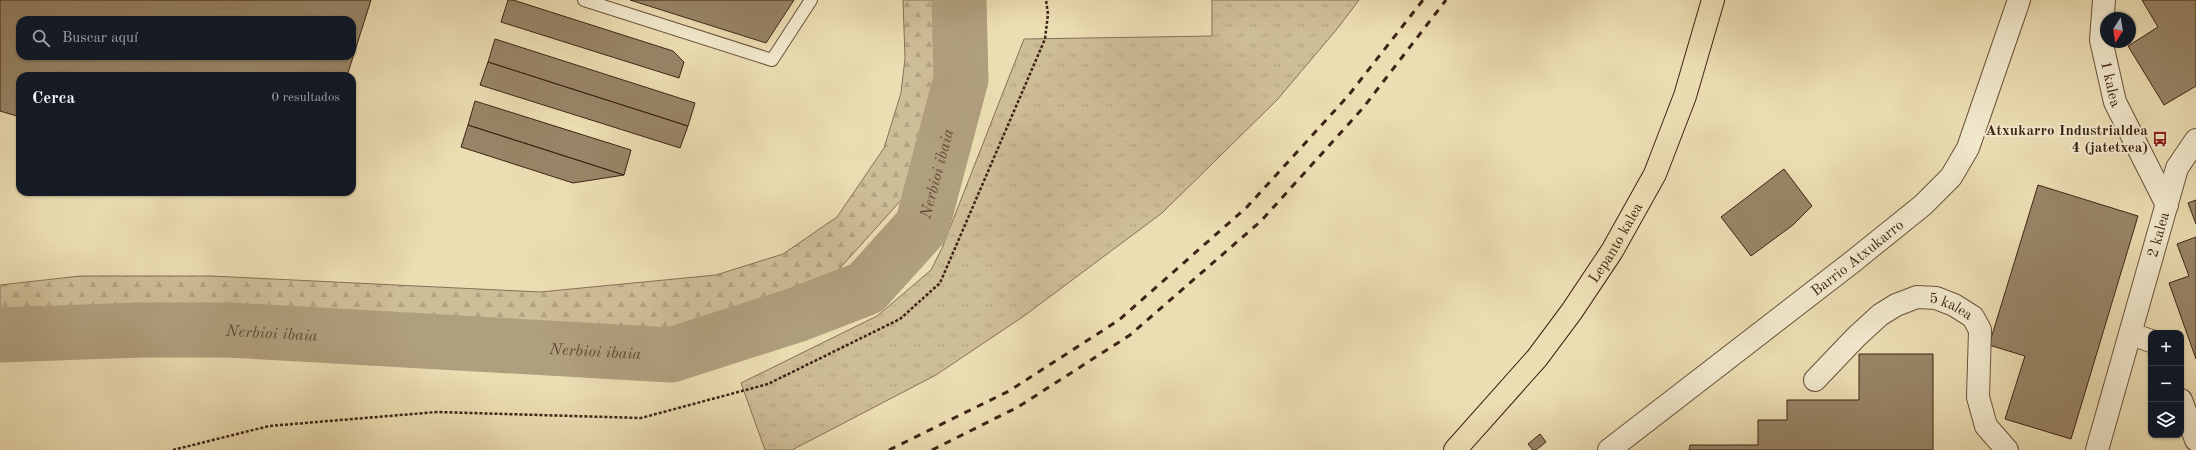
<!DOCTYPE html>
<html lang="es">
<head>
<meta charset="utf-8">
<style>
  :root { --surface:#171b24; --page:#242831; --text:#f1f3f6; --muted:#9ea1a6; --line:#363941 }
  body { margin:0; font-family:"Old Standard TT",serif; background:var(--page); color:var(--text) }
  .controls { position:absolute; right:12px; bottom:12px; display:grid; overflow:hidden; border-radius:8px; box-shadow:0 1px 3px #0004 }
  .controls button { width:36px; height:36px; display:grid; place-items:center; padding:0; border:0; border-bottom:1px solid var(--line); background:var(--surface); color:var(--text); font:20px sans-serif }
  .compass { position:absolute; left:2100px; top:12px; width:36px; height:36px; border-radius:50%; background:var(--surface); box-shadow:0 1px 3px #0004; rotate:192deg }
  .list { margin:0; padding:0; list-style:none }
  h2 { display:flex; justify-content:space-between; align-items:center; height:52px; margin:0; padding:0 16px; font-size:17px }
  h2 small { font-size:13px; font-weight:400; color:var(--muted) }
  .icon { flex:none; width:22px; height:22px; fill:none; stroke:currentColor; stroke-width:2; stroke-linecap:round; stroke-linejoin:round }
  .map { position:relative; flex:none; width:2196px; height:450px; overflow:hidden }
  .search { position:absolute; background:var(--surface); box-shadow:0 1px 3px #0004; left:16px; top:16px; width:340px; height:44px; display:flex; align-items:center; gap:10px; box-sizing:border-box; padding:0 14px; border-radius:12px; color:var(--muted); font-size:15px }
  .panel { position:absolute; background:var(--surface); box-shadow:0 1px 3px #0004; left:16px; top:72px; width:340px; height:124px; border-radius:12px }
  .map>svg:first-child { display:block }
  .grass { fill:url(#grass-tufts); stroke:#867156 }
  .forest { fill:url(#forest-firs); stroke:#867156 }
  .water { fill:#b09f7d; stroke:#826e53 }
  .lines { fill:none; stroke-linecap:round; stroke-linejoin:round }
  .shore { stroke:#766249; stroke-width:1 }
  .river { stroke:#b09f7d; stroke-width:55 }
  .building { fill:#988567; stroke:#3d2415; fill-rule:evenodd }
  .lane-casing { stroke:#69523c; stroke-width:14 }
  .street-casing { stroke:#69523c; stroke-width:24 }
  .primary-casing { stroke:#3d2415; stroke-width:24 }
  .path { stroke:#3d2415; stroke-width:2.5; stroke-dasharray:3 2; stroke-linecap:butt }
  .lane { stroke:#f3eace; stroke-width:12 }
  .street { stroke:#f3eace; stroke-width:22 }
  .primary { stroke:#ecdeb3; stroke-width:22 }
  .rail { stroke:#3d2415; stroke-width:3; stroke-dasharray:7 7; stroke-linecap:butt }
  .labels { text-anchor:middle; stroke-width:4; stroke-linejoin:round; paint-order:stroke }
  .street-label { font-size:15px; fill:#3d2415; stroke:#f3eace }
  .poi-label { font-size:15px; font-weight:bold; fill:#3d2415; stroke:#f3eace; text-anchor:end }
  .water-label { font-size:16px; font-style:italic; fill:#604934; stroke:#f3eace }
</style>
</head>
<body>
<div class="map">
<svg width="2196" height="450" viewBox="0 0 2196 450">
  <defs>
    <pattern id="grass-tufts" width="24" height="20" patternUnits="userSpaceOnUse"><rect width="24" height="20" fill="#cebe98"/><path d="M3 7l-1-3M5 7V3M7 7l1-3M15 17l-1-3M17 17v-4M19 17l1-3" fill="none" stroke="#b2a382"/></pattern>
    <pattern id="forest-firs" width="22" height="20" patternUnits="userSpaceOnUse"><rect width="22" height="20" fill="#cebe98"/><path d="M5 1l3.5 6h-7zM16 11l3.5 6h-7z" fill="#b2a382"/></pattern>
  </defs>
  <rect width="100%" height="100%" fill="#ecdeb3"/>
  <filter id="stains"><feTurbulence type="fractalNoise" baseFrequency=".005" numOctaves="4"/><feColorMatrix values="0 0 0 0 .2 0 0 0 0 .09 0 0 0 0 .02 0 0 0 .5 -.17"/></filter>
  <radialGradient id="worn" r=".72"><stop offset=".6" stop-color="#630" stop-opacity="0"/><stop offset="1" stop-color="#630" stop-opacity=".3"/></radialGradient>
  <path class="grass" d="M1212,0H1359L1337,29L1277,100L1162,213L1024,316L936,375L792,450H765L741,383L877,316L931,270L942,248L1024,39L1212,36Z"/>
  <path class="forest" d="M903,0H965L966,17L913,187L813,298L649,341L116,326L0,341V285L80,276H211L540,292L716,275L783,254L837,217L884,148L901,93L905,58Z"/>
  <path class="water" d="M932,0H981L973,85L948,180L924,158L947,79L949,25Z"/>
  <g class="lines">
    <path class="shore" d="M937,0L953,25L951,79L929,156L945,171L969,85L977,0
      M943,0L958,24L956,79L934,155L942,162L964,84L972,0"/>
    <path class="river" id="s1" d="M0,335L141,330H229L671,355L796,315L866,288L922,226L961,79L959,0"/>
  </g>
  <path class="building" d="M0,0H371L347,76H20V117L0,111ZM20,20H352V56H20Z
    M508,0H513L673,51L684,62L679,78L501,22Z
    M630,0H794L766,43Z
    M2142,0H2196V86L2164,105L2128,46L2158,27Z
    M495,39L695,103L688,126L488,62Z
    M488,62L688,126L680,148L480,85Z
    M475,101L631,150L624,175L468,125Z
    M468,125L624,175L573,183L461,147Z
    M1784,169L1812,206L1793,225L1751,256L1721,217Z
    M2038,185L2138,216L2071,439L2005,419L2025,356L1989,345Z
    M2196,200V224L2188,203Z
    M2196,237V359L2169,283L2189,276L2177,244Z
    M1859,354H1933V450H1689L1690,445H1758V420H1787V400H1859Z
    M1540,434L1546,442L1536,450H1533L1528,444Z"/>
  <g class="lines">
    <defs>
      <path id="lane" d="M584,0L772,60L811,0"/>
      <g id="street">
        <path id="s2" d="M2104,0L2101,40L2115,102L2167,205"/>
        <path d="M2131,334L2151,341"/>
        <path id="s3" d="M1815,380L1856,337L1880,315L1896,305L1917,297L1936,298L1954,305L1973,317L1980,330L1978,397L1986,426L2007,450"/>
        <path d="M2181,400L2196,440"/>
        <path id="s4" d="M1609,450L1851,263L1923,205L1951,177L1968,148L2019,0"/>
        <path id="s5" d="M2097,450L2177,168L2196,140"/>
      </g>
      <g id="primary">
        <path id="s6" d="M1455,450L1537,358L1572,311L1612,251L1655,174L1685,96L1713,0"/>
      </g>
    </defs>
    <use href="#lane" class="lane-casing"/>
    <use href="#street" class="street-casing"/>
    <use href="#primary" class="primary-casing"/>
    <path class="path" d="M173,450L269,426L437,412L641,418L768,384L900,319L940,283L1045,39L1048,14L1046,0"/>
    <use href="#lane" class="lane"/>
    <use href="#street" class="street"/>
    <use href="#primary" class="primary"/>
    <path class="rail" d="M889,450L1009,391L1119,320L1247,207L1348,96L1423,0
      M932,450L1018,407L1130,335L1261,221L1363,108L1446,0"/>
  </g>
  <defs>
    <symbol id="bus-bare" viewBox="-9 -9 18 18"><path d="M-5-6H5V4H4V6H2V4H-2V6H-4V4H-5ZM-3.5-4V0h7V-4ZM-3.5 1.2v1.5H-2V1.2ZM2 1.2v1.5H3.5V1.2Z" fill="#8f2418" stroke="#f3eace" stroke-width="2.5" paint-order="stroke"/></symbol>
  </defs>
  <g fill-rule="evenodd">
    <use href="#bus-bare" x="2149" y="128" width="22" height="22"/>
  </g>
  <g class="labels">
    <g class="street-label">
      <text dy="5" stroke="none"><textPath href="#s2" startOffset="85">1 kalea</textPath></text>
      <text dy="5" stroke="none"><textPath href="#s5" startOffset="224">2 kalea</textPath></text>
      <text dy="5" stroke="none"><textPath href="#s6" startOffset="263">Lepanto kalea</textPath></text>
      <text dy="5" stroke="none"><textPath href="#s4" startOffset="314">Barrio Atxukarro</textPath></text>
      <text dy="5" stroke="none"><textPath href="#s3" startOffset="169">5 kalea</textPath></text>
    </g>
    <g class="poi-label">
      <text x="2148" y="135">Atxukarro Industrialdea<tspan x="2148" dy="17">4 (jatetxea)</tspan></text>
    </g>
    <g class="water-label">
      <text dy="6" stroke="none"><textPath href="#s1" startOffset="1016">Nerbioi ibaia</textPath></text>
      <text dy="6" stroke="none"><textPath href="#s1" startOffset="272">Nerbioi ibaia</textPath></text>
      <text dy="6" stroke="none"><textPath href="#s1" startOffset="596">Nerbioi ibaia</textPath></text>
    </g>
  </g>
  <rect width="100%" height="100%" filter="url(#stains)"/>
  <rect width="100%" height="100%" fill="url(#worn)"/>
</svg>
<div class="controls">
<button>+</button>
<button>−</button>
<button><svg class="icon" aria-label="layers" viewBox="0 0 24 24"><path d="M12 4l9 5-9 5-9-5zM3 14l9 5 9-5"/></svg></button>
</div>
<svg class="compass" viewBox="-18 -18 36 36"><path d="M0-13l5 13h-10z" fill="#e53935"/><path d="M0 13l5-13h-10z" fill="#9ea1a6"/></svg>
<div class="search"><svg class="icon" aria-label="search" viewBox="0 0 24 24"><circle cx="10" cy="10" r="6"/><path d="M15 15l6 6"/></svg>Buscar aquí</div>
<section class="panel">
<h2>Cerca<small>0 resultados</small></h2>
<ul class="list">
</ul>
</section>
</div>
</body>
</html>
